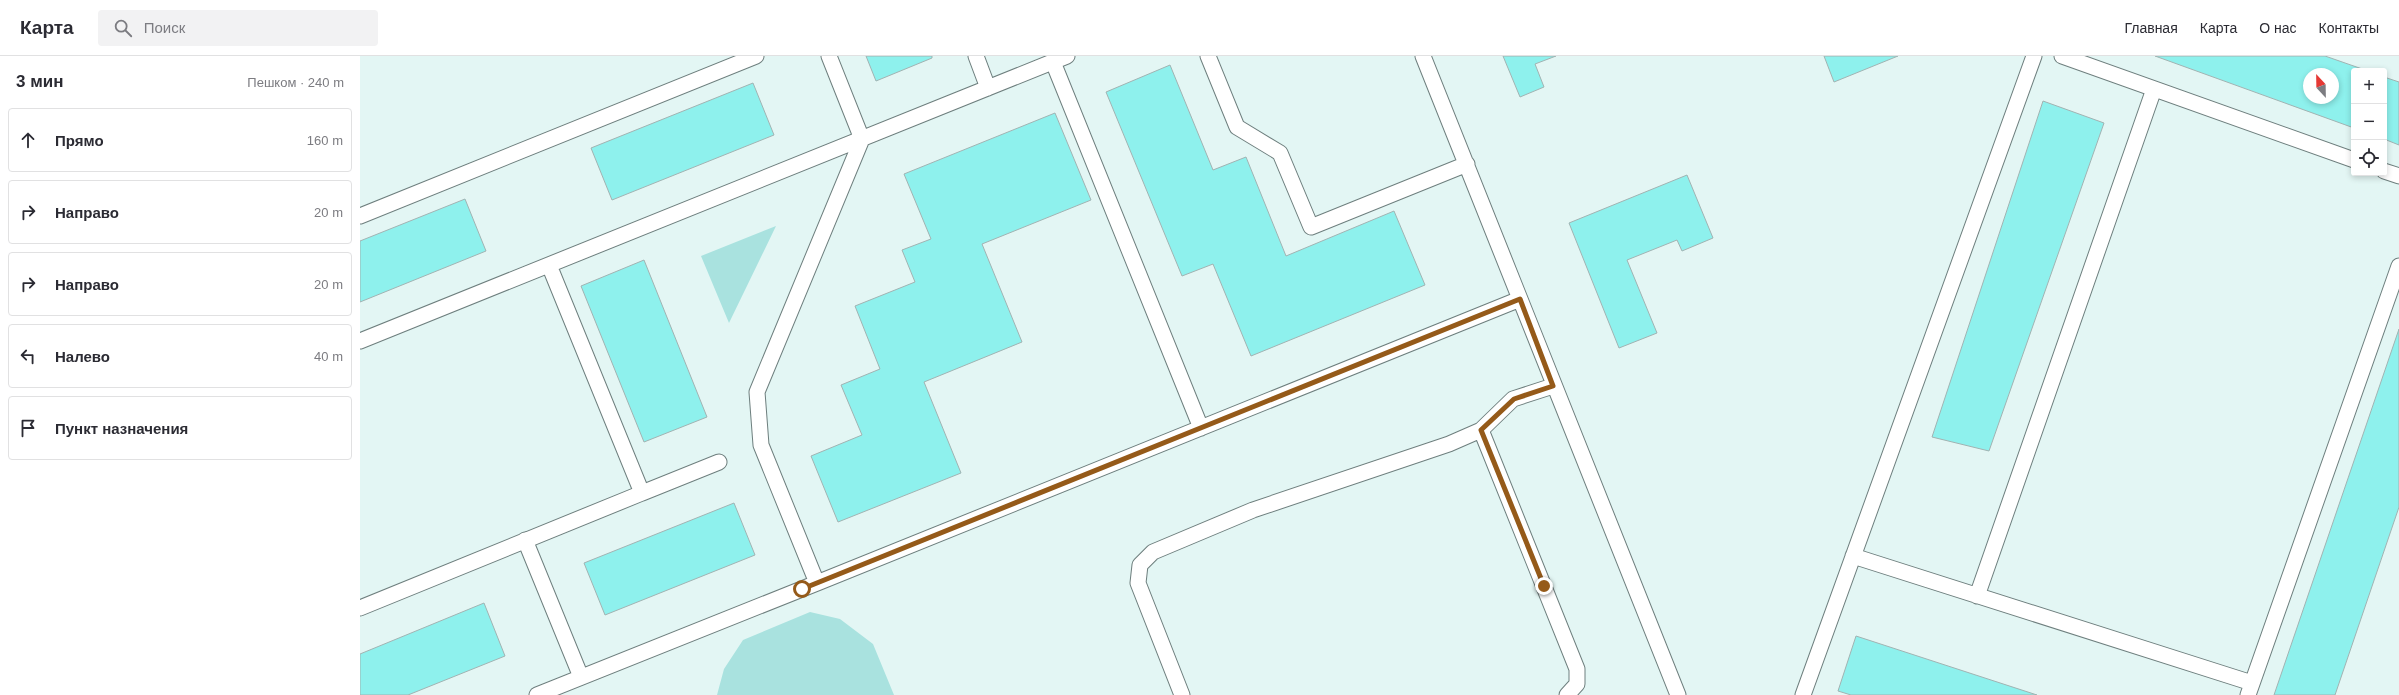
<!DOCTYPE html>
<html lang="ru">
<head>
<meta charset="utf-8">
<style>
  :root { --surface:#fff; --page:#f2f2f3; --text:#2b2b33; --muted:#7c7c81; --line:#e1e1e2 }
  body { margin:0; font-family:Arial,sans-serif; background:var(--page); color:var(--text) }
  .controls { position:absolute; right:12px; top:12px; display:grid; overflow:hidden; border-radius:4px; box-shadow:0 2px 6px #0003 }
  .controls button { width:36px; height:36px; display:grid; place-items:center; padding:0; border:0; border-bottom:1px solid var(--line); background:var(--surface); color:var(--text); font:20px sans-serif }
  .compass { position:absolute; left:1943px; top:12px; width:36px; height:36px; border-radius:50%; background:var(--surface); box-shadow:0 2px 6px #0003; rotate:338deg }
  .stop { position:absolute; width:12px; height:12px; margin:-9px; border:3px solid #955a19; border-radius:50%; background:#fff }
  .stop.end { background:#955a19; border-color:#fff; box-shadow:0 1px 4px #0008 }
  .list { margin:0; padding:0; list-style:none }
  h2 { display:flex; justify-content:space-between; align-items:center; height:52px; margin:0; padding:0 16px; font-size:17px }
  h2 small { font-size:13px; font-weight:400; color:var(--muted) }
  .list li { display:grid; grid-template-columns:26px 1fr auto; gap:12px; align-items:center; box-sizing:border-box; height:64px; margin:0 8px 8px; padding:0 8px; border:1px solid var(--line); border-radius:4px }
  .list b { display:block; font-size:15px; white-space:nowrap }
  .list em { font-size:13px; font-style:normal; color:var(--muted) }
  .icon { flex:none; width:22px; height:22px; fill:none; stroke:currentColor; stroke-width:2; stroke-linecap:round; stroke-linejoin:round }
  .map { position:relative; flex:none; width:2039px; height:639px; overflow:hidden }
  header { display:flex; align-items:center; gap:24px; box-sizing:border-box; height:56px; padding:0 20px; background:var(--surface); border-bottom:1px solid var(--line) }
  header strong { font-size:19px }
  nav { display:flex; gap:22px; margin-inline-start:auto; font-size:14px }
  .search { width:280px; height:36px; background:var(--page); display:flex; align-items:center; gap:10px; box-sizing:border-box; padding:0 14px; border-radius:4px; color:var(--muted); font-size:15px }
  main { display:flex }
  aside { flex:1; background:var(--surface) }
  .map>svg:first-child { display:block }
  .green { fill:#a9e2df }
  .building { fill:#8ef1ed; stroke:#a1b3b2; fill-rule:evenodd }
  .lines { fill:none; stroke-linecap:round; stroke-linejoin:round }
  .lane-casing { stroke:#6e7f7e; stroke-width:17 }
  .lane { stroke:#fff; stroke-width:15 }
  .route { stroke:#955a19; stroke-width:5 }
</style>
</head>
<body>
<header>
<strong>Карта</strong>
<div class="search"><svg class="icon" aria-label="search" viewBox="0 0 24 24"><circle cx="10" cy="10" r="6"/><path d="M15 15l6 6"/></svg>Поиск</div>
<nav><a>Главная</a><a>Карта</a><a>О нас</a><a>Контакты</a></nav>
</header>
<main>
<aside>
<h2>3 мин<small>Пешком · 240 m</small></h2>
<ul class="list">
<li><svg class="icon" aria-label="ahead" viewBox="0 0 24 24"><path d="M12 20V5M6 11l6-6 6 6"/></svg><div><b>Прямо</b></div><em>160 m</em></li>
<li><svg class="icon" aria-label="right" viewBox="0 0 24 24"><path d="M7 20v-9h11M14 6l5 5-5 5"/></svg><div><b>Направо</b></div><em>20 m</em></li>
<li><svg class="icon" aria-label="right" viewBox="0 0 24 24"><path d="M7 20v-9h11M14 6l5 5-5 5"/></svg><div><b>Направо</b></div><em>20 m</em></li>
<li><svg class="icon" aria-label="left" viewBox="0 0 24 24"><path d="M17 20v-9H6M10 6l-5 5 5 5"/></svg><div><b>Налево</b></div><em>40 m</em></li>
<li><svg class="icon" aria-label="arrive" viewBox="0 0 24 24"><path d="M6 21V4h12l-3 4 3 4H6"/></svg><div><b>Пункт назначения</b></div></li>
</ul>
</aside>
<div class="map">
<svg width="2039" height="639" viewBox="0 0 2039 639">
  <rect width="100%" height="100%" fill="#e3f6f4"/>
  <path class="green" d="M416,170L369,267L341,200Z
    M450,556L480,563L513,588L534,639H357L364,613L383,584Z"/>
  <path class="building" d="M506,0H572V2L516,25Z
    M1143,0H1196L1175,8L1184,31L1160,41Z
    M1464,0H1538L1474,26Z
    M1795,0H1965L2008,15H1994V72ZM1949,18H1973V42H1949Z
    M810,9L853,114L886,101L926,200L1034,155L1065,229L891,300L853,208L822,220L746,36Z
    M2024,21L2039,26V89L2024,83Z
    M393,27L414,79L252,144L231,92Z
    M1683,45L1744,67L1629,395L1572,381Z
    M695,57L731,144L622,188L662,286L564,326L601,417L478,466L451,400L502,379L481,329L520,313L495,250L555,226L542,194L571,183L544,118Z
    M1327,119L1353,182L1322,195L1317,184L1267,204L1297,277L1259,292L1209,167Z
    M105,143L126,195L0,246V185Z
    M284,204L347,361L284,386L221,230Z
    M2039,273V451L1975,639H1914Z
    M374,447L395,499L245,559L224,507Z
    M124,547L145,600L48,639H0V598Z
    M1496,580L1677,639H1491L1478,635Z"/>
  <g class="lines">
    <defs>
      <path id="lane" d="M616,0L628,32
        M848,0L877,71L920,97L951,171L1107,108
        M1063,0L1318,639
        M1702,0L1994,104
        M693,6L841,372
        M2024,115L2039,120
        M0,160L396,0
        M0,285L707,0
        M1121,374L1217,613V628L1207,639
        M282,437L359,406
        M165,484L221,621
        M1493,500L1892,627
        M457,527L1160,243
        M1617,540L1794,33
        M0,552L282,437L189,209
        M177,639L457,527L401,389L397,336L502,83L469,0
        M822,639L778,527L780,509L793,496L893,454L1089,388L1121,374L1153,343L1193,330
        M1443,639L1674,0
        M1888,639L2039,210"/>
    </defs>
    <use href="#lane" class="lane-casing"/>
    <use href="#lane" class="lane"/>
  </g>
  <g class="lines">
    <path class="route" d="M442,533L1160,243L1193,330L1154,343L1121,374L1184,530"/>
  </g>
</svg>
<div class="controls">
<button>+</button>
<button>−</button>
<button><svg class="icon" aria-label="locate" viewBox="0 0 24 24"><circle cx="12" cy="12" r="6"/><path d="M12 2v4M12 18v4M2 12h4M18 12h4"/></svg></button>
</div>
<svg class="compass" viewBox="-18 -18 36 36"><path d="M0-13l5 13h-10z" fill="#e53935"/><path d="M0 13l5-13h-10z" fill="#7c7c81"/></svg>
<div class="stop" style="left:442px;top:533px"></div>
<div class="stop end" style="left:1184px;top:530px"></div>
</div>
</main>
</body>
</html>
